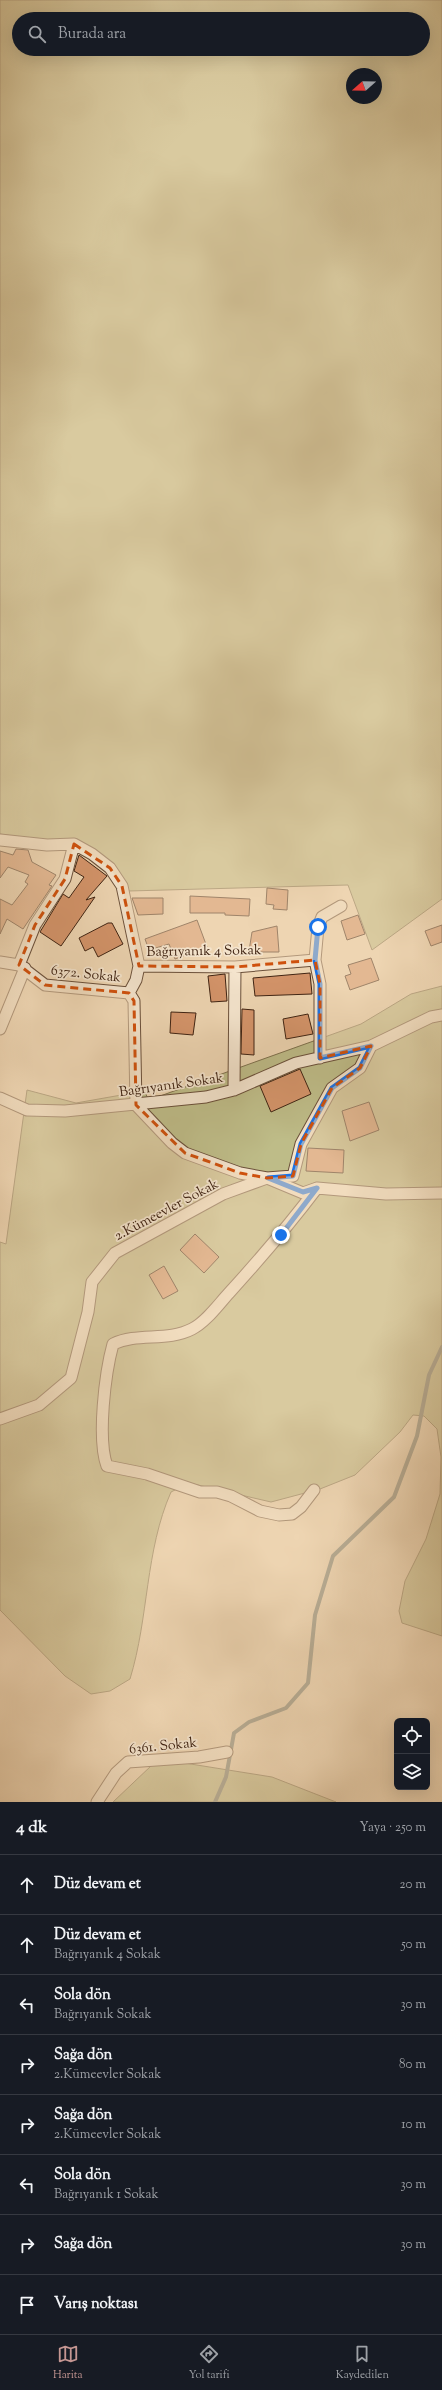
<!DOCTYPE html>
<html lang="tr">
<head>
<meta charset="utf-8">
<style>
  :root { --surface:#171b24; --page:#242831; --text:#f1f3f6; --muted:#9ea1a6; --line:#363941; --accent:#c59692 }
  body { margin:0; font-family:"Sorts Mill Goudy",serif; background:var(--page); color:var(--text) }
  .controls { position:absolute; right:12px; bottom:12px; display:grid; overflow:hidden; border-radius:6px; box-shadow:0 4px 16px #0002 }
  .controls button { width:36px; height:36px; display:grid; place-items:center; padding:0; border:0; border-bottom:1px solid var(--line); background:var(--surface); color:var(--text); font:20px sans-serif }
  .compass { position:absolute; left:346px; top:68px; width:36px; height:36px; border-radius:50%; background:var(--surface); box-shadow:0 4px 16px #0002; rotate:250deg }
  .stop { position:absolute; width:12px; height:12px; margin:-9px; border:3px solid #1a73e8; border-radius:50%; background:#fff }
  .stop.end { background:#1a73e8; border-color:#fff; box-shadow:0 1px 4px #0008 }
  .list { margin:0; padding:0; list-style:none }
  h2 { display:flex; justify-content:space-between; align-items:center; height:52px; margin:0; padding:0 16px; font-size:17px }
  h2 small { font-size:13px; font-weight:400; color:var(--muted) }
  .list li { display:grid; grid-template-columns:26px 1fr auto; gap:12px; align-items:center; box-sizing:border-box; height:60px; padding:0 16px; border-top:1px solid var(--line) }
  .list b { display:block; font-size:15px; white-space:nowrap }
  .list p { margin:0; font-size:13px; white-space:nowrap; color:var(--muted) }
  .list em { font-size:13px; font-style:normal; color:var(--muted) }
  .icon { flex:none; width:22px; height:22px; fill:none; stroke:currentColor; stroke-width:2; stroke-linecap:round; stroke-linejoin:round }
  .map { position:relative; flex:none; width:442px; height:1802px; overflow:hidden }
  .search { position:absolute; background:var(--surface); box-shadow:0 4px 16px #0002; left:12px; right:12px; top:12px; height:44px; display:flex; align-items:center; gap:10px; box-sizing:border-box; padding:0 14px; border-radius:22px; color:var(--muted); font-size:15px }
  .sheet { height:532px; background:var(--surface) }
  nav { display:flex; justify-content:space-around; align-items:center; box-sizing:border-box; height:56px; border-top:1px solid var(--line); background:var(--surface); font-size:11px; color:var(--muted) }
  nav a { display:grid; justify-items:center; gap:2px }
  nav .on { color:var(--accent) }
  .map>svg:first-child { display:block }
  .green { fill:#bebc88; stroke:#7e704d; fill-rule:evenodd }
  .lines { fill:none; stroke-linecap:round; stroke-linejoin:round }
  .stream { stroke:#757c71; stroke-width:4 }
  .building { fill:#d4946a; stroke:#3f2312 }
  .minor-casing { stroke:#6b503a; stroke-width:13 }
  .minor { stroke:#f4e4cd; stroke-width:11 }
  .route { stroke:#1a73e8; stroke-width:5 }
  .marked { fill:none; stroke:#cf510d; stroke-width:3; stroke-dasharray:8 5; stroke-linejoin:round }
  .labels { text-anchor:middle; stroke-width:3.5; stroke-linejoin:round; paint-order:stroke }
  .street-label { font-size:14px; fill:#3f2312; stroke:#f4e4cd }
</style>
</head>
<body>
<div class="map">
<svg width="442" height="1802" viewBox="0 0 442 1802">
  <rect width="100%" height="100%" fill="#eed5b2"/>
  <filter id="stains"><feTurbulence type="fractalNoise" baseFrequency=".005" numOctaves="4"/><feColorMatrix values="0 0 0 0 .2 0 0 0 0 .09 0 0 0 0 .02 0 0 0 .5 -.17"/></filter>
  <radialGradient id="worn" r=".72"><stop offset=".6" stop-color="#630" stop-opacity="0"/><stop offset="1" stop-color="#630" stop-opacity=".3"/></radialGradient>
  <path class="green" d="M0,0H442V899L372,950L348,885L129,891L104,857L67,844L0,834ZM19,19H423V49H19ZM352,74H376V98H352Z
    M442,986V1636L402,1623L399,1611L405,1581L426,1539L440,1494L441,1457L437,1429L424,1416L413,1415L400,1432L355,1475L320,1489L271,1502L189,1483L171,1492C145,1551 149,1617 130,1679L110,1691L91,1694L65,1676L0,1610V1242L6,1244L27,1090L76,1103L144,1091L149,1100L361,1024L411,994Z
    M178,1762L272,1777L336,1802H113L152,1765Z"/>
  <g class="lines">
    <path class="stream" d="M215,1802L226,1777L234,1733L249,1722L286,1708L308,1683L315,1615L333,1556L394,1497L417,1436L429,1375L442,1347"/>
  </g>
  <path class="building" d="M16,849L28,850L32,862L56,875L49,885L52,886L23,929L7,919L0,934V899L12,905L28,884L25,882L29,875L8,867L0,878V851L13,855Z
    M79,855L107,876L86,900L95,897L61,946L40,932L63,894L69,898L84,877L74,871Z
    M267,888L288,890L287,910L273,909L274,905L266,904Z
    M190,896L250,899L249,916L225,915V913H190Z
    M132,898H163V914L138,915Z
    M358,915L365,934L347,940L341,921Z
    M197,920L207,947L175,959L169,944L149,950L145,939Z
    M108,923H112L123,944L98,957L93,947L85,951L79,938Z
    M442,925V942L431,946L425,931Z
    M277,926L279,952H259V954L249,951L252,932Z
    M371,958L379,980L350,990L345,976L351,974L348,965Z
    M310,973L312,994L255,996L253,978Z
    M225,974L227,1001L211,1002L208,976Z
    M242,1009L254,1010V1055L241,1054Z
    M171,1012L196,1013L193,1035L170,1033Z
    M308,1014L313,1034L286,1039L283,1019Z
    M300,1069L311,1094L271,1112L260,1086Z
    M369,1102L379,1130L350,1141L342,1111Z
    M308,1148L344,1150L343,1173L306,1171Z
    M195,1234L219,1257L204,1273L180,1250Z
    M164,1266L178,1291L163,1299L149,1275Z"/>
  <g class="lines">
    <defs>
      <path id="minor" d="M0,840L47,845L74,844L92,854L110,868L122,886L139,966L136,980L129,993
        M315,960L318,927L322,917L341,906
        M0,962L19,965L45,985L129,993
        M19,965L35,925L65,879L74,844
        M139,966L235,967L315,960L320,984V1058
        M129,993L134,1001L136,1105L172,1143L185,1153L240,1173L267,1178L303,1193L317,1188L386,1194L442,1193
        M0,1029L25,968
        M234,1090L235,967
        M0,1098L27,1110L65,1111L206,1097L234,1090L296,1063L371,1046L431,1017L442,1015
        M0,1419L39,1405L71,1378L88,1312L92,1282L115,1253L223,1194L267,1178L293,1176L301,1144L332,1088L360,1068L371,1046
        M314,1490L301,1507L292,1514L279,1515L260,1511L231,1496L217,1492H200L147,1474L107,1466C97,1439 105,1373 113,1344C138,1332 167,1342 192,1329C206,1322 218,1305 229,1293C260,1259 289,1225 317,1188
        M97,1802L116,1773L128,1762L199,1757L227,1752"/>
    </defs>
    <use href="#minor" class="minor-casing"/>
    <use href="#minor" class="minor"/>
  </g>
  <g class="lines">
    <path class="route" d="M281,1235L317,1188L303,1192L268,1178L293,1176L301,1144L332,1088L360,1068L371,1046L320,1058V984L315,960L318,927"/>
  </g>
  <path d="M0 0H442V1802H0ZM74,844L110,868L122,886L139,966L235,967L315,960L320,984V1058L371,1046L360,1068L332,1088L301,1144L293,1176L267,1178L240,1173L185,1153L136,1105L134,1001L129,993L45,985L19,965L35,925L65,879Z" fill="#eed5b2" fill-opacity=".55" fill-rule="evenodd"/>
  <path class="marked" d="M74,844L110,868L122,886L139,966L235,967L315,960L320,984V1058L371,1046L360,1068L332,1088L301,1144L293,1176L267,1178L240,1173L185,1153L136,1105L134,1001L129,993L45,985L19,965L35,925L65,879Z"/>
  <g class="labels">
    <g class="street-label">
      <text transform="translate(204 950) rotate(-1)" y="5">Bağrıyanık 4 Sokak</text>
      <text transform="translate(86 973) rotate(6)" y="5">6372. Sokak</text>
      <text transform="translate(171 1084) rotate(-8)" y="5">Bağrıyanık Sokak</text>
      <text transform="translate(166 1209) rotate(-28)" y="5">2.Kümeevler Sokak</text>
      <text transform="translate(163 1745) rotate(-6)" y="5">6361. Sokak</text>
    </g>
  </g>
  <rect width="100%" height="100%" filter="url(#stains)"/>
  <rect width="100%" height="100%" fill="url(#worn)"/>
</svg>
<div class="controls">
<button><svg class="icon" aria-label="locate" viewBox="0 0 24 24"><circle cx="12" cy="12" r="6"/><path d="M12 2v4M12 18v4M2 12h4M18 12h4"/></svg></button>
<button><svg class="icon" aria-label="layers" viewBox="0 0 24 24"><path d="M12 4l9 5-9 5-9-5zM3 14l9 5 9-5"/></svg></button>
</div>
<svg class="compass" viewBox="-18 -18 36 36"><path d="M0-13l5 13h-10z" fill="#e53935"/><path d="M0 13l5-13h-10z" fill="#9ea1a6"/></svg>
<div class="stop" style="left:318px;top:927px"></div>
<div class="stop end" style="left:281px;top:1235px"></div>
<div class="search"><svg class="icon" aria-label="search" viewBox="0 0 24 24"><circle cx="10" cy="10" r="6"/><path d="M15 15l6 6"/></svg>Burada ara</div>
</div>
<section class="sheet">
<h2>4 dk<small>Yaya · 250 m</small></h2>
<ul class="list">
<li><svg class="icon" aria-label="ahead" viewBox="0 0 24 24"><path d="M12 20V5M6 11l6-6 6 6"/></svg><div><b>Düz devam et</b></div><em>20 m</em></li>
<li><svg class="icon" aria-label="ahead" viewBox="0 0 24 24"><path d="M12 20V5M6 11l6-6 6 6"/></svg><div><b>Düz devam et</b><p>Bağrıyanık 4 Sokak</p></div><em>50 m</em></li>
<li><svg class="icon" aria-label="left" viewBox="0 0 24 24"><path d="M17 20v-9H6M10 6l-5 5 5 5"/></svg><div><b>Sola dön</b><p>Bağrıyanık Sokak</p></div><em>30 m</em></li>
<li><svg class="icon" aria-label="right" viewBox="0 0 24 24"><path d="M7 20v-9h11M14 6l5 5-5 5"/></svg><div><b>Sağa dön</b><p>2.Kümeevler Sokak</p></div><em>80 m</em></li>
<li><svg class="icon" aria-label="right" viewBox="0 0 24 24"><path d="M7 20v-9h11M14 6l5 5-5 5"/></svg><div><b>Sağa dön</b><p>2.Kümeevler Sokak</p></div><em>10 m</em></li>
<li><svg class="icon" aria-label="left" viewBox="0 0 24 24"><path d="M17 20v-9H6M10 6l-5 5 5 5"/></svg><div><b>Sola dön</b><p>Bağrıyanık 1 Sokak</p></div><em>30 m</em></li>
<li><svg class="icon" aria-label="right" viewBox="0 0 24 24"><path d="M7 20v-9h11M14 6l5 5-5 5"/></svg><div><b>Sağa dön</b></div><em>30 m</em></li>
<li><svg class="icon" aria-label="arrive" viewBox="0 0 24 24"><path d="M6 21V4h12l-3 4 3 4H6"/></svg><div><b>Varış noktası</b></div></li>
</ul>
</section>
<nav>
<a class="on"><svg class="icon" aria-label="map" viewBox="0 0 24 24"><path d="M3 6l6-2 6 2 6-2v14l-6 2-6-2-6 2zM9 4v14M15 6v14"/></svg>Harita</a>
<a><svg class="icon" aria-label="directions" viewBox="0 0 24 24"><path d="M12 3l9 9-9 9-9-9zM9 14v-3h6M13 9l2 2-2 2"/></svg>Yol tarifi</a>
<a><svg class="icon" aria-label="saved" viewBox="0 0 24 24"><path d="M7 4h10v16l-5-4-5 4z"/></svg>Kaydedilen</a>
</nav>
</body>
</html>
